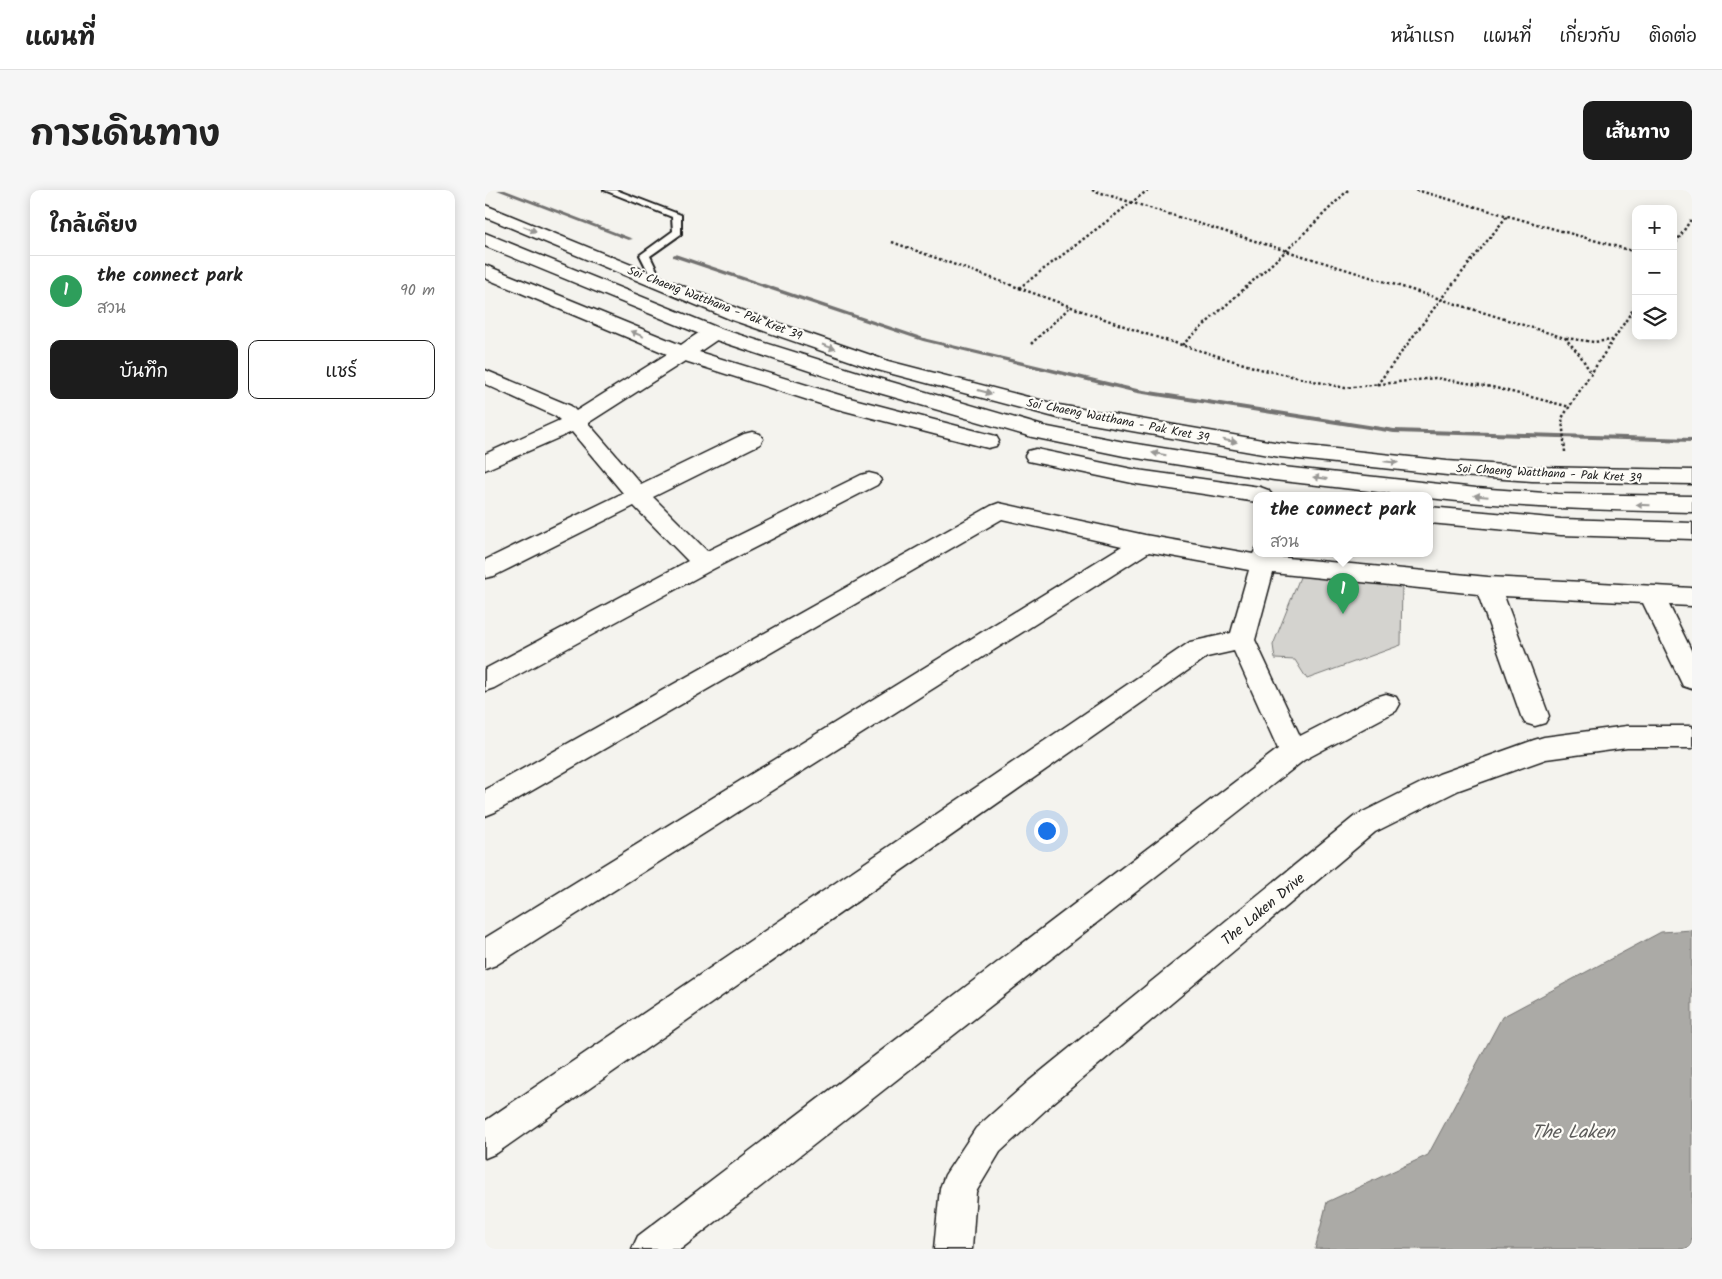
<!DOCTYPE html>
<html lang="th">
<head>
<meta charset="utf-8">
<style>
  :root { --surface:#fff; --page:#f6f6f6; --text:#222; --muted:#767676; --line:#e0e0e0; --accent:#1c1c1c }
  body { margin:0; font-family:Kalam,"Playpen Sans Thai",sans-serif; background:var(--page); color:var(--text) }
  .controls { position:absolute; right:15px; top:15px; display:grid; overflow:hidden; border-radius:10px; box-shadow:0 2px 12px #0003 }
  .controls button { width:45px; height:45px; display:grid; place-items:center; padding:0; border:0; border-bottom:1px solid var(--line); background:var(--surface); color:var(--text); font:25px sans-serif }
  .you { position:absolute; left:561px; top:640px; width:18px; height:18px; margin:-12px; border:4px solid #fff; border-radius:50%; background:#1a73e8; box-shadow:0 0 0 8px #1a73e833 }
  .badge { display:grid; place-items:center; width:32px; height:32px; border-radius:50%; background:var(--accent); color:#fff; font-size:16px; font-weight:700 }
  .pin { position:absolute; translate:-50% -41px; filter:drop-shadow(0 1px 2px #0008) }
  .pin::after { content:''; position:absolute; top:26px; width:18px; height:15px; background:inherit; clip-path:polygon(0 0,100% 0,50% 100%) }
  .popup { position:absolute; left:768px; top:302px; width:180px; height:65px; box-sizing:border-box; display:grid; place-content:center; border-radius:10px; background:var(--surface); filter:drop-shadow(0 1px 4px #0005); font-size:16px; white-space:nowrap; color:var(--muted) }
  .popup b { font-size:19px; color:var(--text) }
  .popup::after { content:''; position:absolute; left:50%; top:100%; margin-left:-10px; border:10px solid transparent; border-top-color:var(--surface) }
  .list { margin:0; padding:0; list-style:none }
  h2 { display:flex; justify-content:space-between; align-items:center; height:65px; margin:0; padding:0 20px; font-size:21px }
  h2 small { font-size:16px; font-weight:400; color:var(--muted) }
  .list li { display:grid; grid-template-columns:32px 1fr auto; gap:15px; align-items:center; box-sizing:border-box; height:70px; padding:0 20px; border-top:1px solid var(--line) }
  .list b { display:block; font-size:19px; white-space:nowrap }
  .list p { margin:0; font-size:16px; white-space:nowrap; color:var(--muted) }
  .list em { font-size:16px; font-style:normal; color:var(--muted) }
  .actions { display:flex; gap:10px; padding:15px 20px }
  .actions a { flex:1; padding:11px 0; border:1px solid var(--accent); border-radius:10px; text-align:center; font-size:18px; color:var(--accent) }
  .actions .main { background:var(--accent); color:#fff }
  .icon { flex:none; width:28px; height:28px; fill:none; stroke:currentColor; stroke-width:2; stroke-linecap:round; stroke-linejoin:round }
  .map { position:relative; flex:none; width:1207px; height:1059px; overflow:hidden; border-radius:10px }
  header { display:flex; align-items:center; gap:30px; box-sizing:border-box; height:70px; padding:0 25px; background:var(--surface); border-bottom:1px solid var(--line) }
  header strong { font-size:24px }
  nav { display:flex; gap:28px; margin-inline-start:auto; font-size:18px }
  .intro { display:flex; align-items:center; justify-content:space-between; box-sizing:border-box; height:120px; padding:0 30px }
  h1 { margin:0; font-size:35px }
  .button { padding:12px 22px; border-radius:10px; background:var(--accent); color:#fff; font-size:18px; font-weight:700 }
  main { display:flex; gap:30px; padding:0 30px }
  aside { flex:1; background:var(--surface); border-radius:10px; box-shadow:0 2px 12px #0003 }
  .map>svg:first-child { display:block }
  .green { fill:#d4d3cf; stroke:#787876 }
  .water { fill:#abaaa6; stroke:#72716f }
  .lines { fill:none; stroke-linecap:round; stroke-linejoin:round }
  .stream { fill:#72716f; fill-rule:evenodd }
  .lane-casing { stroke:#1c1c1c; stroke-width:4 }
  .street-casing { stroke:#1c1c1c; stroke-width:3 }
  .secondary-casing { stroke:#1c1c1c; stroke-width:3 }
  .path { stroke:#1c1c1c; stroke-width:2.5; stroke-dasharray:2.5 2.5; stroke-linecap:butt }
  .lane { fill:#fdfcf7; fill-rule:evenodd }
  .street { fill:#fdfcf7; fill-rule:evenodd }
  .secondary { fill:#fdfcf7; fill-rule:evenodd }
  .oneway { fill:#989794 }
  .labels { text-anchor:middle; stroke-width:4.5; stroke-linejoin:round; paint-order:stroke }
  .far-street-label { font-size:12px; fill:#1c1c1c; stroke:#fdfcf7 }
  .street-label { font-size:15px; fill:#1c1c1c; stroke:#fdfcf7 }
  .near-water-label { font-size:19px; font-style:italic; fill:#5c5c5a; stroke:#fdfcf7 }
</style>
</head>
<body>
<header>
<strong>แผนที่</strong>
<nav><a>หน้าแรก</a><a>แผนที่</a><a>เกี่ยวกับ</a><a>ติดต่อ</a></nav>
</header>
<div class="intro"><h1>การเดินทาง</h1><a class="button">เส้นทาง</a></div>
<main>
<aside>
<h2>ใกล้เคียง<small></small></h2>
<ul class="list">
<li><span class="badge" style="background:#2e9e5b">1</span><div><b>the connect park</b><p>สวน</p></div><em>90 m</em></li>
</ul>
<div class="actions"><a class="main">บันทึก</a><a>แชร์</a></div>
</aside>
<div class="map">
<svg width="1207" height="1059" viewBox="0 0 1207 1059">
  <rect width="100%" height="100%" fill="#f4f3ee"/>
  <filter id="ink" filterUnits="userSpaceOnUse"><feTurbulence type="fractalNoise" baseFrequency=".02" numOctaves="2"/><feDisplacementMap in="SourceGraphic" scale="10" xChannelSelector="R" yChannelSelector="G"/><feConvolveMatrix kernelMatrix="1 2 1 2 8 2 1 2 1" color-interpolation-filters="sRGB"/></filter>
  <g filter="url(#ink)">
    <path class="green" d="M817,382L917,392L916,455L822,489L810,470L790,469L788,455Z"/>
    <path class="water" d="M1207,740V1059H830L842,1012L943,965L1017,827L1176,742Z"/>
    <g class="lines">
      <path class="stream" d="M12,0H20L148,49L143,50Z
        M190,64L442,149L652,199L909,239L1207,248V252L909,243L652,203L438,151L188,67V65Z"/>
      <defs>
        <path id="lane" d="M119,0H131L196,25V44L165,66L177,91L175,93H169L155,65L188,41L187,27Z"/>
        <path id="street" d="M0,75L196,155C208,147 221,135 236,139L239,143L236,147L214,162L361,207L511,246L514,251L511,256L503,258L495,256L345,217L200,171L103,233L156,294L259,244L267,242L275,244L278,249L275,254L168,307L222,361L376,285L384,283L392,285L396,290L392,295L228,379L9,498L0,501V479L203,371L149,316L9,386L0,388V370L138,303L87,242L0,280V264L75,230L70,226L0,194V180L86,216L91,221L182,164L0,88Z
          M551,259L652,280L775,297L783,300L787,305H772V312L652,294L543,271L540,266L543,261Z
          M514,313L660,345L768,364L772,357V363H792V367L1003,387L1207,398V416L1184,415L1207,462V499L1198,496L1158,413L1019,406L1064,526L1060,533L1050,536L1040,533L1036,526L993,404L788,383L770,450L815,546L891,507L901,504L911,507L915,514L911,521L819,570L196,1059H147L153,1046L793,559L749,461L722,467L12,963L0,968V931L705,452L746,443L764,380L664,362L11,775L0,779V748L637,356L517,329L10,622L0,626V600L506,316Z
          M944,317L1076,329L1207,333V349L1076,345L944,333Z
          M1142,536H1207V558H1142L1061,569L974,600L890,642L568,913L515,962L491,1002L487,1059H449L455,998L460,985L491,938L544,891L870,626L954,584L1049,550L1059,547Z"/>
        <path id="secondary" d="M0,15L261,122L403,171L574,215L795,253L962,271L1047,277L1207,280V294L1047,291L962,285L795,267L573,228L389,179L247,130L0,27Z
          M0,43L236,139L386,186L558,236L639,252L789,276L991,298L1073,304L1207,306V322C1118,320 1033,318 944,308V305H919L789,290L639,266L547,247L370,196L222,147L0,56Z"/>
      </defs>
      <use href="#lane" class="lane-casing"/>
      <use href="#street" class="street-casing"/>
      <use href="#secondary" class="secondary-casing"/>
      <path class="path" d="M607,0L1080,148L1095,165L1106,183
        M931,0L1151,62
        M407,52L661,144L775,179L860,198L950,188L1007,197L1085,217
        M1188,57L1207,28
        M534,98L663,0
        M1081,148L1109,152L1127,150
        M546,154L586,116
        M697,155L801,61L863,0
        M892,195L956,109L1022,26
        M1080,262L1077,228L1151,115"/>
      <use href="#lane" class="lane"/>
      <use href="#street" class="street"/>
      <use href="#secondary" class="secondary"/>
    </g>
    <defs><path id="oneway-solid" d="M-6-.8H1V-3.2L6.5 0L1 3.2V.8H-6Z" transform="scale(1.25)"/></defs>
    <g class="oneway">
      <use href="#oneway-solid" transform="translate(45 39) rotate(22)"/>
      <use href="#oneway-solid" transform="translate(152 144) rotate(-157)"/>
      <use href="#oneway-solid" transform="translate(344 157) rotate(19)"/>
      <use href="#oneway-solid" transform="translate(500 202) rotate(15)"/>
      <use href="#oneway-solid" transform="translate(745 251) rotate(10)"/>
      <use href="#oneway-solid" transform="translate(674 264) rotate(-171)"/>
      <use href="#oneway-solid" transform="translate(906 272) rotate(6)"/>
      <use href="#oneway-solid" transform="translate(835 288) rotate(-173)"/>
      <use href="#oneway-solid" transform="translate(996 306) rotate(-175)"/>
      <use href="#oneway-solid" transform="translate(1158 315) rotate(-178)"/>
    </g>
  </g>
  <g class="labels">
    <g class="far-street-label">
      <text transform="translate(230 113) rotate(21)" y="4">Soi Chaeng Watthana - Pak Kret 39</text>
      <text transform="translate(633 230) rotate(11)" y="4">Soi Chaeng Watthana - Pak Kret 39</text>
      <text transform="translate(1064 283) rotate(3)" y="4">Soi Chaeng Watthana - Pak Kret 39</text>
    </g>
    <g class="street-label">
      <text transform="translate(778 719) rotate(-40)" y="5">The Laken Drive</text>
    </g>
    <g class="near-water-label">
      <text x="1088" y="948">The Laken</text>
    </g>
  </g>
</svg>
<div class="controls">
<button>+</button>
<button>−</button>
<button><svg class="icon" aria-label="layers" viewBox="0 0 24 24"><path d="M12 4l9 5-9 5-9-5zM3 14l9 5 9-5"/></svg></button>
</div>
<div class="you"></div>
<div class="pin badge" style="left:858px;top:424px;background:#2e9e5b">1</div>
<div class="popup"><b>the connect park</b>สวน</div>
</div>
</main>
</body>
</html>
